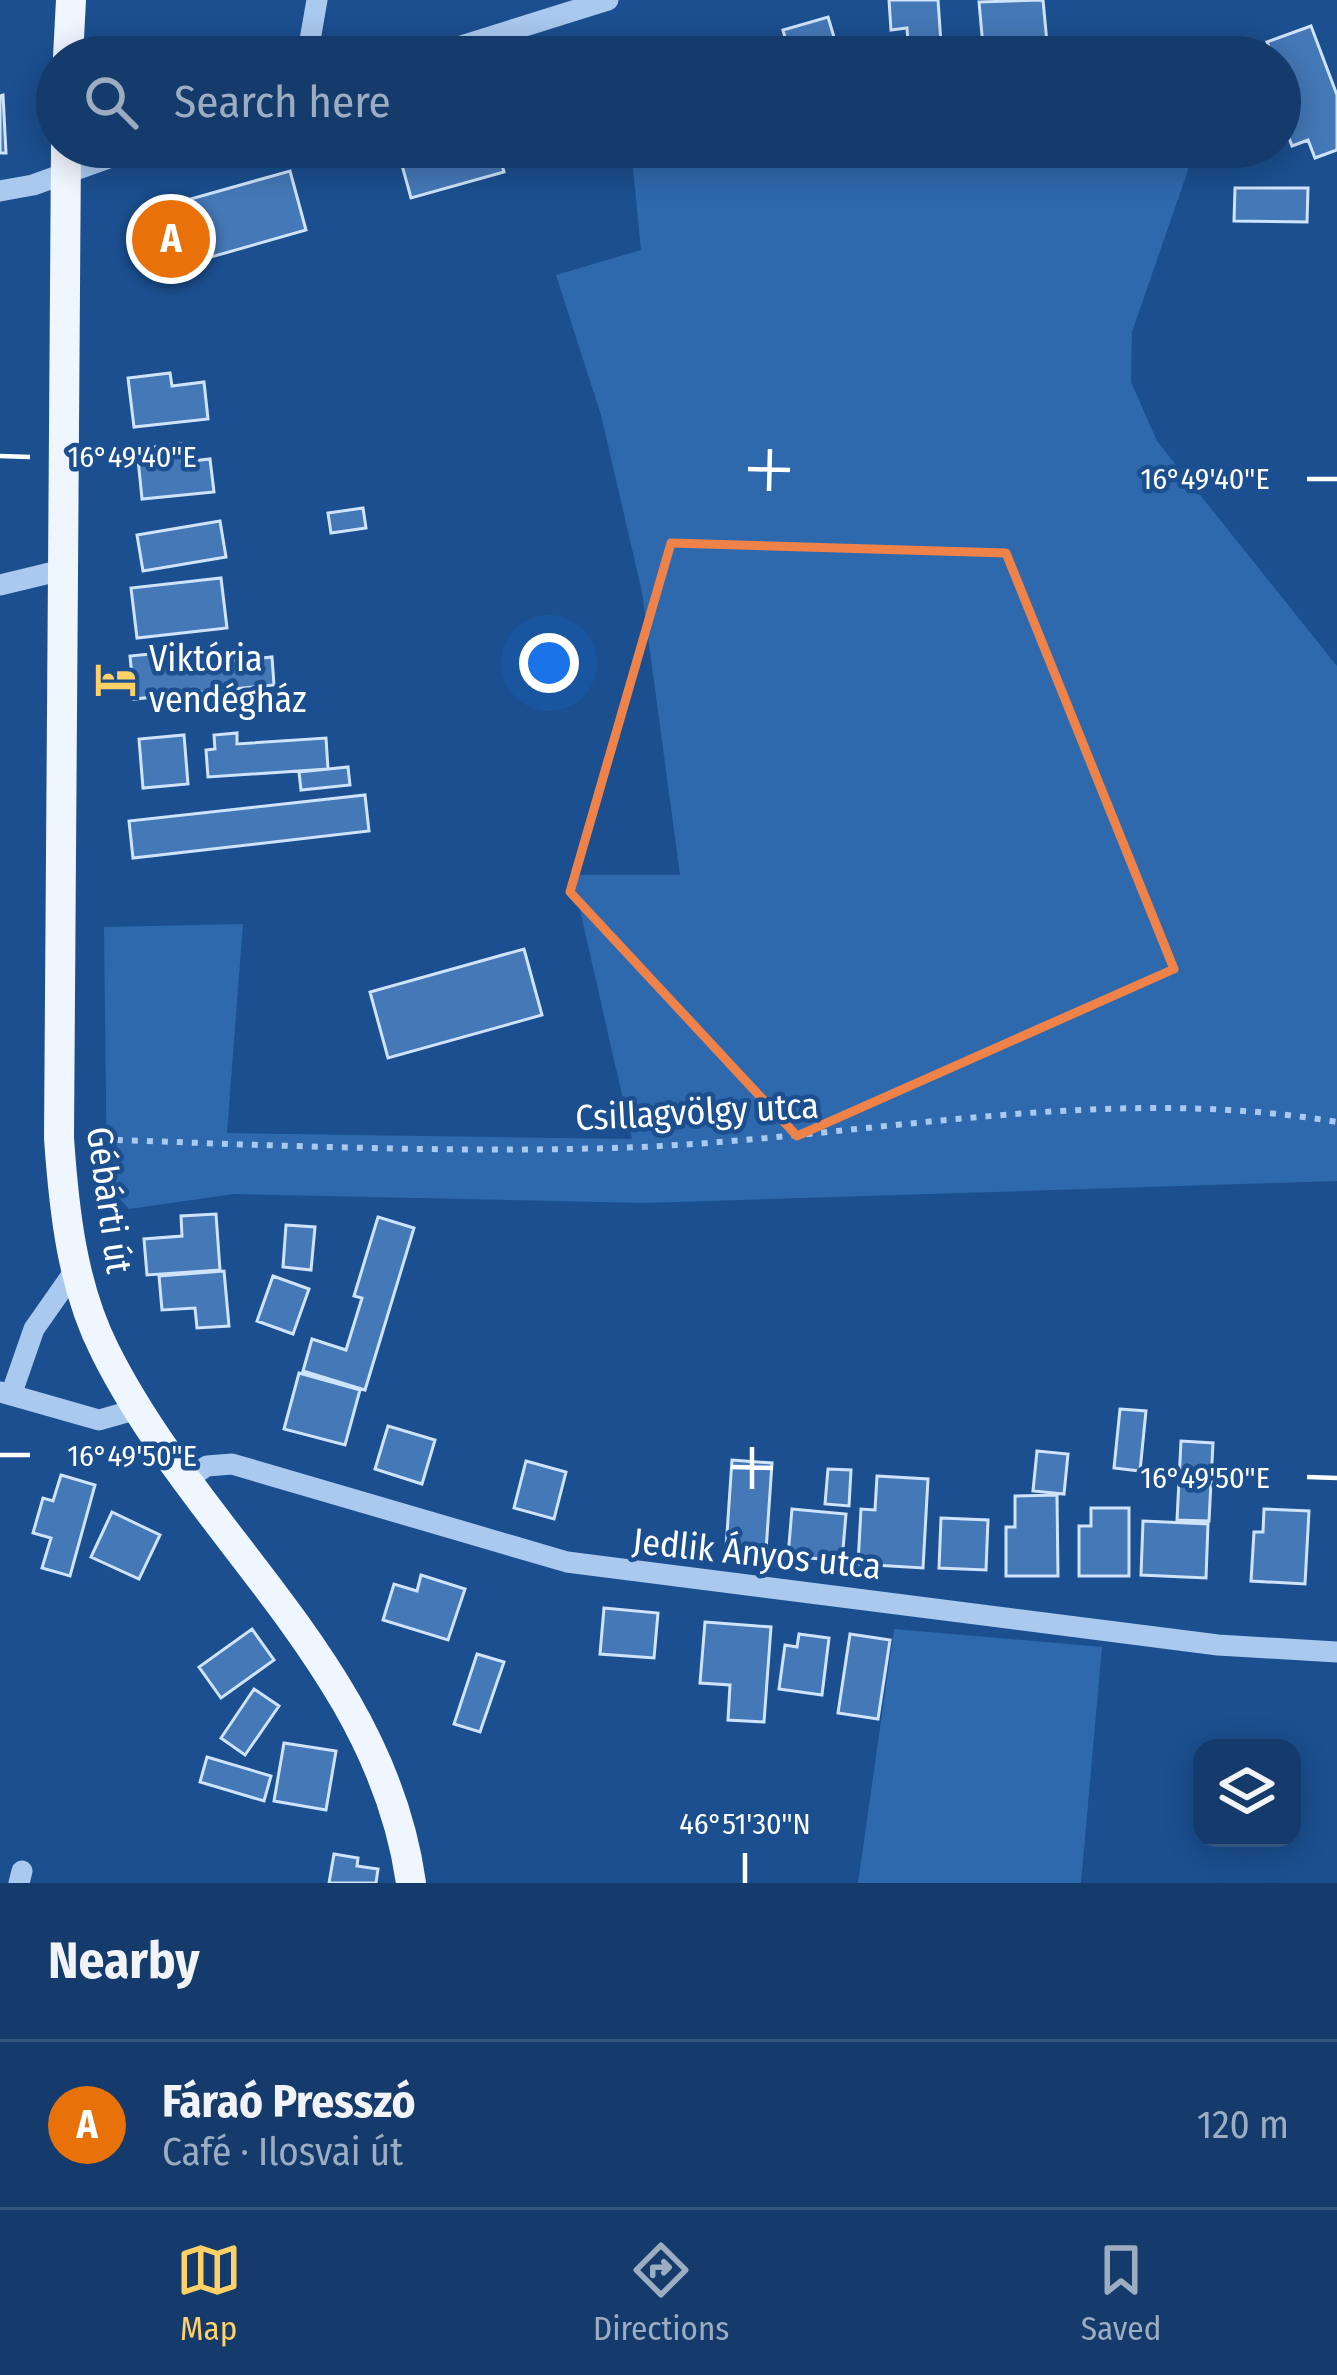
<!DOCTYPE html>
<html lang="en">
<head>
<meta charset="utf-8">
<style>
  :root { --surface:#143b6b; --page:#1d4271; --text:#f1f3f6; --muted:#9dadc1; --line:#33557e; --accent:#ffd166 }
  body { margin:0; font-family:"Fira Sans Condensed",sans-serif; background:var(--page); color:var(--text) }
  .controls { position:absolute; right:36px; bottom:36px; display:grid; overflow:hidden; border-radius:24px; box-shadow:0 6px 30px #0003 }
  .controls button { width:108px; height:108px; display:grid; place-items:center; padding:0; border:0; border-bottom:3px solid var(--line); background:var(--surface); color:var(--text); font:60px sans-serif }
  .you { position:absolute; left:549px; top:663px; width:42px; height:42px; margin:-30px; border:9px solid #fff; border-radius:50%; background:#1a73e8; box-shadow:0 0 0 18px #1a73e833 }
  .badge { display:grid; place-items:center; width:78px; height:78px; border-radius:50%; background:var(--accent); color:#fff; font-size:39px; font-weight:700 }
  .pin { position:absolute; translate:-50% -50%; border:6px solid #fff; box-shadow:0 3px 12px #0006 }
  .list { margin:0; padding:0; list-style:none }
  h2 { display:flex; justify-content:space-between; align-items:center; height:156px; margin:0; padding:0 48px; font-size:51px }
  h2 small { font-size:39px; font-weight:400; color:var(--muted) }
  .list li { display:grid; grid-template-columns:78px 1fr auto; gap:36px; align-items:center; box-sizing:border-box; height:168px; padding:0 48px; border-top:3px solid var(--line) }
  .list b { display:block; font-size:45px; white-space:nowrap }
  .list p { margin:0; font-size:39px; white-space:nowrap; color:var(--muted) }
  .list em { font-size:39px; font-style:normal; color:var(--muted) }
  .icon { flex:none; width:66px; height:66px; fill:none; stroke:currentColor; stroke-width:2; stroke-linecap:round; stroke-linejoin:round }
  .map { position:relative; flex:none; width:1337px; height:1883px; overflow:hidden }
  .search { position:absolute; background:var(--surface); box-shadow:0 6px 30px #0003; left:36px; right:36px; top:36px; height:132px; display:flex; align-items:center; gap:30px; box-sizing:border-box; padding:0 42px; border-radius:66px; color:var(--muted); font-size:45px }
  .sheet { height:324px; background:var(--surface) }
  nav { display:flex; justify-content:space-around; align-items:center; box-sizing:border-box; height:168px; border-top:3px solid var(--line); background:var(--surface); font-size:33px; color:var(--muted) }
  nav a { display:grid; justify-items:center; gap:6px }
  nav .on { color:var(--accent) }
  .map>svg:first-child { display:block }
  .green { fill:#2e69ad }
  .building { fill:#4478b7; stroke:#cfe3fa; stroke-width:3 }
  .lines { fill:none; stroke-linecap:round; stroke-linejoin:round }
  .path { stroke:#a9c9ee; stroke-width:6; stroke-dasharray:6 9; stroke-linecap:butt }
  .minor { stroke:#a9c9ee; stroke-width:21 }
  .major { stroke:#f0f6ff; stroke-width:30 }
  .marked { fill:none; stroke:#ee8249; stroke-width:9; stroke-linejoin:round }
  .ticks { fill:none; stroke:#fff; stroke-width:4.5 }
  .labels { text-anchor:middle; stroke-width:9; stroke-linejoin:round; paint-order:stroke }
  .poi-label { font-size:36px; fill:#fff; stroke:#1b4f8f; text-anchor:start }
  .street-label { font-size:36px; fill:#fff; stroke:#1b4f8f }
  .ticks-label { font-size:30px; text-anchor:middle; fill:#fff; stroke:#1b4f8f; stroke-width:9; stroke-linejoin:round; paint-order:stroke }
</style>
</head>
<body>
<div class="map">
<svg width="1337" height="1883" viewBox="0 0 1337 1883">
  <rect width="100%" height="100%" fill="#1b4f8f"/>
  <path class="green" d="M690,147H1196L1132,332L1131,382L1157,441L1337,666V1181L645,1203L234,1194L129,1209L107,1185L104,927L243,924L227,1133L632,1139L572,875H680L642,592L601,415L556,275L641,250L632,159Z
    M894,1629L1102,1647L1081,1883H858Z"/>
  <path class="building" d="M889,0H938L942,57H909L907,28L891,30Z
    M1043,0L1048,53L984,57L979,2Z
    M828,17L840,57H790L783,30Z
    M1311,26L1337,95V150L1315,158L1308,140L1292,146L1280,114L1291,106L1280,77V57H1273L1267,42Z
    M731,41L736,57H676Z
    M3,95L6,153H0V96Z
    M397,147H497L504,172L411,198Z
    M290,171L306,230L204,259L187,200Z
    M1235,188H1308L1307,222L1234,221Z
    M170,373L172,386L204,382L208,419L134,427L128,378Z
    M181,444L182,462L210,459L214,492L142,499L137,449Z
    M363,508L366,528L331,533L328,513Z
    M220,521L226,557L143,571L137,535Z
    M221,578L227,628L137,638L131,588Z
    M210,648L211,663L272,657L274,685L134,699L130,656Z
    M237,733V744L326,738L328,769L208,777L206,750L215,749L214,735Z
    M184,735L188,784L143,788L139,739Z
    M348,767L350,785L301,790L299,772Z
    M365,795L369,831L133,858L129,821Z
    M524,949L542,1015L388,1058L370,992Z
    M216,1214L220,1270L147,1275L144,1239L182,1236L181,1216Z
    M378,1217L414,1228L365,1390L303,1371L312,1339L346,1350L362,1298L354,1296Z
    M286,1225L315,1227L311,1270L283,1267Z
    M224,1271L229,1326L197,1328L195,1308L162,1310L159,1276Z
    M273,1276L309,1289L293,1334L257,1321Z
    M299,1373L360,1390L345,1445L284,1429Z
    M1120,1409L1146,1411L1140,1471L1114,1468Z
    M388,1426L435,1440L422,1484L375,1469Z
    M1181,1441L1213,1443L1209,1521L1177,1520Z
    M1037,1451L1068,1454L1064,1494L1033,1491Z
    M732,1460L772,1463L766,1551L726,1548Z
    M526,1461L566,1472L554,1519L514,1508Z
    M828,1469L851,1470L849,1506L825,1504Z
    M61,1475L95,1485L70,1576L42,1568L51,1538L33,1533L43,1498L53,1501Z
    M877,1476L928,1479L923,1568L858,1564L861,1509L875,1510Z
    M1057,1495L1058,1576H1006V1527H1015V1496Z
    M1091,1508H1129V1576H1079V1526H1091Z
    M792,1509L846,1514L842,1561L788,1556Z
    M1264,1509L1309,1511L1305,1584L1251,1581L1254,1532H1263Z
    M112,1512L160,1535L139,1579L91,1557Z
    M941,1518L988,1520L986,1570L939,1568Z
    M1143,1521L1208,1524L1206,1578L1141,1575Z
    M421,1575L465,1589L448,1640L383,1620L394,1584L417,1591Z
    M604,1608L658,1613L654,1658L600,1654Z
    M705,1622L771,1627L764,1722L728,1720L730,1685L700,1683Z
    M252,1629L274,1660L221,1698L199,1667Z
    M799,1634L829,1638L822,1695L779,1689L785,1645L797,1647Z
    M850,1634L890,1640L878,1719L838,1713Z
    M477,1654L504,1662L480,1732L454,1724Z
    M254,1689L279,1706L245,1755L221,1738Z
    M284,1743L336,1751L326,1810L274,1801Z
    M207,1757L271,1776L264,1801L200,1782Z
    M334,1854L358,1858L357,1866L378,1869L376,1883H329Z"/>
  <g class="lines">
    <path class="path" d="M87,1139C267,1145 461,1154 640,1147C871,1137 1106,1083 1337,1122"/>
    <path class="minor" d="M307,57L317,0
      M426,57L608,0
      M0,191L33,185L139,147
      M0,585L62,570
      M1,1392L99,1420L138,1409
      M11,1395L34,1329L76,1269
      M187,1479L207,1466L232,1464L567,1562L1218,1645L1337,1652
      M19,1883L22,1871"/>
    <path class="major" d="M68,57L71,0
      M66,147L59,1138C64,1210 72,1286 105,1351C198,1537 381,1667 411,1883"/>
  </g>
  <path class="marked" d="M671,543L1006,553L1174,969L797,1136L570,892Z"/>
  <path class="ticks" d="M0,456L30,457M748,469L790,470M1307,479H1337M769,491L770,449M0,1455H30M731,1467L773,1468M1307,1477L1337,1478M752,1489V1447M745,1883V1853"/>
  <defs>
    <symbol id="hotel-bare" viewBox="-9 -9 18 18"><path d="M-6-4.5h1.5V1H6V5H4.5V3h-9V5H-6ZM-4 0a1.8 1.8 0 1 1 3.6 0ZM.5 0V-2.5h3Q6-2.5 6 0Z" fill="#ffd166" stroke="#1b4f8f" stroke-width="2.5" paint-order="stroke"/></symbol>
  </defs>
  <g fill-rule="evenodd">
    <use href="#hotel-bare" x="86" y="650" width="59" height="59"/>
  </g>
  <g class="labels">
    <g class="poi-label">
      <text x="149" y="671">Viktória<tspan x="149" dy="41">vendégház</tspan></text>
    </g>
    <g class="street-label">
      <text transform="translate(697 1111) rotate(-3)" y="13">Csillagvölgy utca</text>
      <text transform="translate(110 1200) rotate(82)" y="13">Gébárti út</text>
      <text transform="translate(757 1553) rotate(6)" y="13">Jedlik Ányos utca</text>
    </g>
  </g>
  <g class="ticks-label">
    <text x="132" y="467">16°49'40"E</text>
    <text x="1205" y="489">16°49'40"E</text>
    <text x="132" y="1466">16°49'50"E</text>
    <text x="1205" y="1488">16°49'50"E</text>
    <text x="745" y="1834">46°51'30"N</text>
  </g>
</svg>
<div class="controls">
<button><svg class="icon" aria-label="layers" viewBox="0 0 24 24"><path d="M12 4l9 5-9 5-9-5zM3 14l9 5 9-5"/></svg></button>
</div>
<div class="you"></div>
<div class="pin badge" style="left:171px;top:239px;background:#e8710a">A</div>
<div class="search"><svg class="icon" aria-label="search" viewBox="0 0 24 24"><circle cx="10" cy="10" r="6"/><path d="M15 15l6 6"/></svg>Search here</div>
</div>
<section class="sheet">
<h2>Nearby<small></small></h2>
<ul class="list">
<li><span class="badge" style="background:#e8710a">A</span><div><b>Fáraó Presszó</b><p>Café · Ilosvai út</p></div><em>120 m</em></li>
</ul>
</section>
<nav>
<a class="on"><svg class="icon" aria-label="map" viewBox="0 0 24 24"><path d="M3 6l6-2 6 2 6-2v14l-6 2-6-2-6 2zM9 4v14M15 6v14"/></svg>Map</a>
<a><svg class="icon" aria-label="directions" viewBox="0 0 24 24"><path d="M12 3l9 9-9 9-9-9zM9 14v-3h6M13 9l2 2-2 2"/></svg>Directions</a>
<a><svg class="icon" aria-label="saved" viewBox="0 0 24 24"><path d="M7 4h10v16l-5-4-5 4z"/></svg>Saved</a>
</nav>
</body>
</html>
